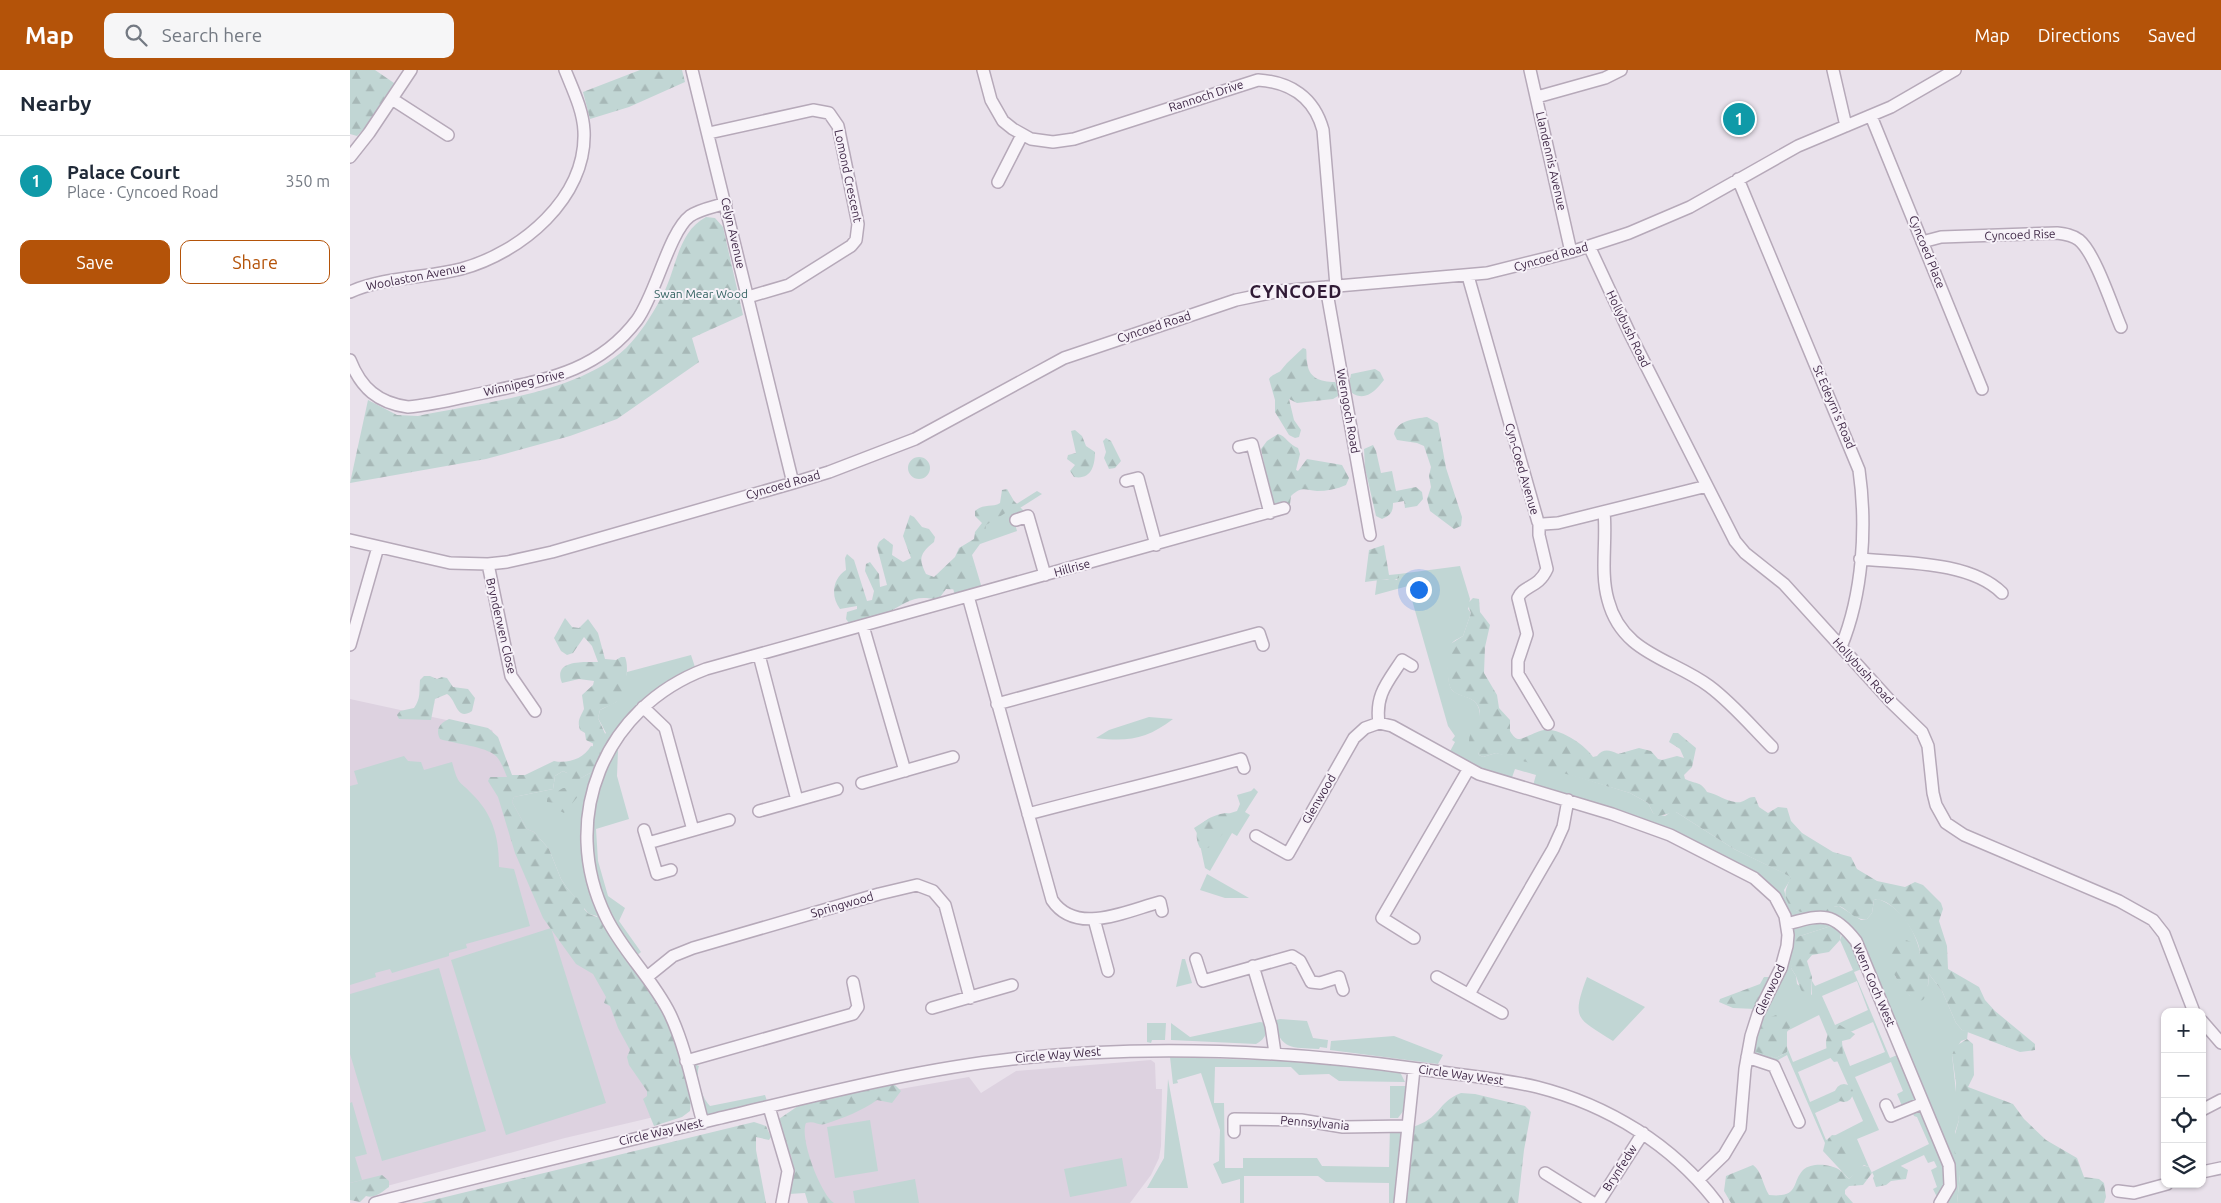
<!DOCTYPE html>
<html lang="en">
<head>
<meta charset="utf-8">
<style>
  :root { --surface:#fff; --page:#f6f6f7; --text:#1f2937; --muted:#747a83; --line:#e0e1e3; --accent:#b45309 }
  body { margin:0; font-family:Ubuntu,sans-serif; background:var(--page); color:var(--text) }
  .controls { position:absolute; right:15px; bottom:15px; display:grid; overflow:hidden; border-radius:10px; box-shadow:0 1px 4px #0004 }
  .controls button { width:45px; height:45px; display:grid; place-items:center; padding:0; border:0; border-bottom:1px solid var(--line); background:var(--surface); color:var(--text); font:25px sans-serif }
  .you { position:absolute; left:1068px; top:519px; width:18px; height:18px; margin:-12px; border:4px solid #fff; border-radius:50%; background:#1a73e8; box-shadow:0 0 0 8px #1a73e833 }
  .badge { display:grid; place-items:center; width:32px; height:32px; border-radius:50%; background:var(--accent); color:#fff; font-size:16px; font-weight:700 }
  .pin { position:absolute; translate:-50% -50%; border:2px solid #fff; box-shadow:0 1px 5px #0006 }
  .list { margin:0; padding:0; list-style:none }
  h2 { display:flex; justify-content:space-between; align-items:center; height:65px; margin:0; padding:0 20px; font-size:21px }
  h2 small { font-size:16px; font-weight:400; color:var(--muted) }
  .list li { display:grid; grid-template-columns:32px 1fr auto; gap:15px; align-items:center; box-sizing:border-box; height:90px; padding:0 20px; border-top:1px solid var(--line) }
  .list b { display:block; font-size:19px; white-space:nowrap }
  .list p { margin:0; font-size:16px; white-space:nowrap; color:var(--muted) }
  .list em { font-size:16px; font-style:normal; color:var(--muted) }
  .actions { display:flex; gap:10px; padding:15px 20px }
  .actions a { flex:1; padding:11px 0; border:1px solid var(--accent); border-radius:10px; text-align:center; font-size:18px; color:var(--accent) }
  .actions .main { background:var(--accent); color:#fff }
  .icon { flex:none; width:28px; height:28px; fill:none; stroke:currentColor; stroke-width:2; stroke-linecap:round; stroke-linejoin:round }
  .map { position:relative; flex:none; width:1871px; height:1133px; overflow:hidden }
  header { display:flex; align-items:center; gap:30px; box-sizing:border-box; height:70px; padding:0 25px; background:var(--accent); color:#fff }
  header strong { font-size:24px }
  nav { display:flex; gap:28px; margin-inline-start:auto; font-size:18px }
  .search { width:350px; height:45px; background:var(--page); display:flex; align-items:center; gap:12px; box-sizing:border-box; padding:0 18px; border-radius:10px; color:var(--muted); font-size:19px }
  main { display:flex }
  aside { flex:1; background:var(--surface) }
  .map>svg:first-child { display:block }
  .built { fill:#ddd2e0 }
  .green { fill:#c1d6d4; fill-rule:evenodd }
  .forest { fill:url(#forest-firs) }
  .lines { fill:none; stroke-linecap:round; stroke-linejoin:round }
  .minor-casing { stroke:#b6a9b9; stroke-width:14 }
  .minor { stroke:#f8f4f9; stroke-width:11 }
  .labels { text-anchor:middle; stroke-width:4; stroke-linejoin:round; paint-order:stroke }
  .street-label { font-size:12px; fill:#3e2745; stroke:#f6f1f8 }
  .park-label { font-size:12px; fill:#336260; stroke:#f6f1f8 }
  .district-label { font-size:18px; font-weight:bold; letter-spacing:1px; fill:#301a35; stroke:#f6f1f8 }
</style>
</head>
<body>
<header>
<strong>Map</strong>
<div class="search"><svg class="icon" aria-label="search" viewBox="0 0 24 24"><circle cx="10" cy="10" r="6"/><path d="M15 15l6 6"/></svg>Search here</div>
<nav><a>Map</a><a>Directions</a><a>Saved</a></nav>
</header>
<main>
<aside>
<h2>Nearby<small></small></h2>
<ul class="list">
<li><span class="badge" style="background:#0f9aa8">1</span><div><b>Palace Court</b><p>Place · Cyncoed Road</p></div><em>350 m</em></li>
</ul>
<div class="actions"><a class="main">Save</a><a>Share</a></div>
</aside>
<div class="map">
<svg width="1871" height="1133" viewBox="0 0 1871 1133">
  <defs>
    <pattern id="forest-firs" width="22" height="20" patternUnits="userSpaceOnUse" patternTransform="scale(1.25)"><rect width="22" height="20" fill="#c1d6d4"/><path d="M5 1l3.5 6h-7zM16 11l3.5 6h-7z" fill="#a7b8b7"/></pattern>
  </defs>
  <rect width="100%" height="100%" fill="#e9e1eb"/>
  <path class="built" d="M0,629L142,660L161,710L321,1043L215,1068L0,1126Z
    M801,990L805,993L806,1019H812L811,1076L809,1088L801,1105L780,1133H465L444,1106L434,1070L441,1046L539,1021L619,1007L631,1023L666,1001Z"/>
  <path class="green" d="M687,421L692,424L662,443L667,461L630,474L622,485L631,515V523L606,530L601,510L632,456Z
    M1110,496L1120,529L1118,539L1121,543L1113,566C1110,568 1106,569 1103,572C1097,578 1096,613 1102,620C1110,628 1125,625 1129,639C1133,654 1124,670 1129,685L1133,687L1146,683L1164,687L1280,723L1298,733L1303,743L1315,746L1321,742H1326L1384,779L1442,807L1434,820C1443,856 1463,837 1489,836L1511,850L1517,849L1522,843L1524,830L1528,829C1551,837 1565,860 1570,882L1569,884L1565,879L1545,906L1560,926L1578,916L1579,904L1592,921L1606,953L1612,960L1618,961L1617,969L1611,971L1602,985L1609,1050L1605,1062L1610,1104L1607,1133H1590L1583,1119L1587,1117L1581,1100L1587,1097L1584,1091L1578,1093L1574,1085L1525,1108L1522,1102L1579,1074L1567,1047L1564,1046L1561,1038L1552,1036L1547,1024L1553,1021L1541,992L1505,1007L1529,1060L1507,1069L1519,1097L1514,1095L1499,1109L1473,1081L1475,1073L1437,985L1421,994L1397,987L1437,876L1425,827L1364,786L1182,719L1186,705L1165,699L1160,713L1097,687L1105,672L1102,670L1105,666L1098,656L1058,516L1025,525L1027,509L1047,510L1049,504ZM1484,855L1492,865L1490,870L1503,900L1465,916L1462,911V925L1447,914L1446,906L1441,898L1450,866ZM1517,897L1552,983L1540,988L1504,902ZM1507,911L1518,940L1485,955L1472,926ZM1469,945L1482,976L1443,992L1437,977V982L1426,988L1418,985L1441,956L1437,961ZM1523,952L1535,982L1500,996L1489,967ZM1485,986L1498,1015L1460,1032L1448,1002ZM1502,1026L1513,1051L1476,1070L1465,1043Z
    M341,585L347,603L329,611L265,669L268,680L267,706L279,749L246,759L248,791L258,826L275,838L269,851L291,882L280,891L251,861L247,846L239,844L217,818L211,809L199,779L184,762L177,759L162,732L164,727L203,719L205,706L213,701L229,709L242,702L248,678L243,677V673L256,663L248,648L250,640L266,632L273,619L277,602Z
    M799,647L823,649C797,669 778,672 746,668L759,660Z
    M54,686L58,691L71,692L74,700L102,692C109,718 109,709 125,727C144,747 149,770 149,797L164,799L180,856L116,874L117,878L99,883V886L42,903L40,899L25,903L26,907L0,915V716L8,714L4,701Z
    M904,718L908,722L895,742L900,745L887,766L882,763L860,801L855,798L848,765L844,758L855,751L887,741L890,734L887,725L901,721Z
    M857,804L899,828H875L850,820Z
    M201,858L256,1033L156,1065L101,890Z
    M832,889H835L842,913L826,917Z
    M89,898L136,1061L32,1091L0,984V924Z
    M1237,907L1295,937L1263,971C1227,948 1221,950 1237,907Z
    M930,949L957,951L963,968L978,970L977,978L970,977L969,979C941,977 932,981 923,951Z
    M910,952L915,953C917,964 916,968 906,974L821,970V953L840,967Z
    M797,953H816L815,970H802L801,973L797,972Z
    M1044,966L1093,985L1088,994L980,980L981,971Z
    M820,987L970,992L1050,1002L1055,1012L989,1011L979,1004L949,1005L941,997H865L864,1033H874L875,1098H893V1088H967L972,1096L1039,1097L1040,1056H1058L1050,1133H1039V1113L976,1112L968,1106H894V1133H890V1109L872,1114L863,1094L869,1091L870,1060L851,1003L827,1010L828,1013L823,1014Z
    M336,991L349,996C345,1006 352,1029 360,1036L415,1025L419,1037L353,1053Z
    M818,1009L838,1118H797L814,1088Z
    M1040,1016H1056L1054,1040L1048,1048H1040Z
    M2,1032L17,1084L5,1087L12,1110L0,1113V1033Z
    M520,1050L528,1101L485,1108L477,1057Z
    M772,1088L777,1116L720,1127L714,1099Z
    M565,1109L569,1133H505L503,1121Z"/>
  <path class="forest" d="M0,0H25L44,13L45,17L23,55L17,56L7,66L0,64Z
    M290,0H332L335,12L279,37L240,49L233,22Z
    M356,147L365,148L373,157L393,245L342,268L349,292L267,349L220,366L136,389L0,413L18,330L47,345L68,346C133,332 227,324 276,278C290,264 302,245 311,228C327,201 326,163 356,147Z
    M953,278L956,279C957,283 956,286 957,291C958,308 970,312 985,312L990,321L988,326L983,329L947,333L939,329L944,350L951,360L949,367L945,368L939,365L925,342V330L919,309C923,303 929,304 932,299C938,291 946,285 953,278Z
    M1025,299L1030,302L1034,310C1026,320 1016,332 1002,323L999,315L1001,304Z
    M1077,347L1088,353L1096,398L1112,447L1111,456L1104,459L1080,441L1077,429L1081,417L1079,406L1081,397L1074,376L1067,373L1047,370L1044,364C1047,350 1065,349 1077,347Z
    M725,360L732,366L736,376L745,382C745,396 741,410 724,407L720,401L725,395L717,389L718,385L726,383L721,361Z
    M928,364C936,366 939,375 948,378L950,384L946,400L948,401L957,389L992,395L999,408L996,415C987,419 977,421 967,421C955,420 952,416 941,426L940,434L923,435L911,379L917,371Z
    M756,368L761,371L771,391L765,398L759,399L754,388L756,382L753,371Z
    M1023,375L1026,381L1031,403L1042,401L1046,421L1066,417L1072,422L1073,429L1067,436L1055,438L1054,431L1043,433C1043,442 1041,445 1032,449L1026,446L1015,398L1014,379Z
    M558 398a11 11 0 1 1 22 0a11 11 0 1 1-22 0Z
    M657,419L664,431L674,441V446L663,449L657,442L636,455C636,467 625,481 615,488V493L622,497L621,507L615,510L616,520L596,519L588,530C563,524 557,533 537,543C526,549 512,552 499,553L496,549L497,542L507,539V536L490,539C480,526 483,508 496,500L495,488L497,484L504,490L517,531L522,530L524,521L515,501L516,494L520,492L529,504L530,517L537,515L527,477L529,472L534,468L543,475L542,485L553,492L561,488L553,466L560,445L564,447L572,457L579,459L585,467L584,472C570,483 568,489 576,504L584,507L605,487L609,478L624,469L625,462L632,453L625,446V441C634,433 642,438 650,433L652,420Z
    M1034,475L1039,505L1049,504V508L1042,511L1037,509L1015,512L1019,480Z
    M1123,528L1129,529L1130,542L1140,555L1135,577L1134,603L1147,625L1149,638L1160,650V661C1162,664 1164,668 1168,669C1175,669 1186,661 1194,660C1208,657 1236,675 1243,687L1247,686C1253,678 1260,680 1268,684L1289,678L1301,681L1308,689L1312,690L1327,686L1334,688L1330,679L1319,672L1323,663H1328L1346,678L1342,697L1334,705L1335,709C1344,714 1351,711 1357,722C1367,724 1376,731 1385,732C1394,734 1397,726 1405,727L1409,737L1418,743L1428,737L1437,738L1441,751L1452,763L1483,782L1501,787L1507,799L1527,811L1555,817L1565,812L1573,815L1591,833L1593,839L1589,851L1597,876L1598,899L1629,917L1635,930L1645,941L1685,974V980L1670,982L1612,960L1606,953L1592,921L1579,904L1577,924L1573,930L1566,932C1552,920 1523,882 1551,868L1561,872L1570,884C1571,868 1542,825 1524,830L1522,843L1517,849C1503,851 1495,835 1487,836C1483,836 1480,841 1476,843L1451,842L1442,839C1432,825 1435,821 1441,807L1384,779L1326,742L1308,746L1303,743L1298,733L1280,723L1146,683L1133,687L1129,685L1127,679L1119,672C1118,659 1136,651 1128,636C1122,625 1109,628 1102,620C1096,615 1097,583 1099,575L1113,566L1121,543L1117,534Z
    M215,548L222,557L229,558L238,549L248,563L255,589L266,590L271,587H275C280,598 275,626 265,633C260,636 255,637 250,640L248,648L257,668L255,673L246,675L236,670L235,663L230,660C227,650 230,648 234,639L232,625L243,615L244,611L229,609L212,613C202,589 235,592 248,592L242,576L234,567L223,583L217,585L211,581L204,568Z
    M74,606H80L87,609L92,607L97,608L103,617L118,619L125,628L122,641C106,652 107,630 97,624L85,629L81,650L49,649L47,645L50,641L64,638C71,628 69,622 70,610Z
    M99,649L138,658L148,667L162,705H175L204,691C218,694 233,689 241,676L248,677L251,685L242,702L224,712L219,710L217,703L213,701L205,706L203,719L164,727L162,732L177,759L184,762L199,779L211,809L217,818L225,827L231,829L235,834L234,839L239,844L252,849L254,855L251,861L262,866C280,891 300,916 314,942C325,962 344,1018 340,1041L332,1047L304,1056L293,1029L297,1026V1021L279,995L277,987L280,980L268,958L260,936L254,933L256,927L243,904L226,894L193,848L165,783L148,727L138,711L140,707H157C154,700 151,691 146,686C135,676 105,674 90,669C85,659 90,653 99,649Z
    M213,718H226L230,724L214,743L210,741L208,733L197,732V728Z
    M876,743L881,744L884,750L882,753L862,776L855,779L850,778C839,757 857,746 876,743Z
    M1484,855L1491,861L1490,870L1479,882L1462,885L1457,891L1462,907L1461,927L1459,928L1451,920L1446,906L1441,898L1443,871L1450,866Z
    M1414,907H1419V911L1405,939L1383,938L1369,932L1370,929L1410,914Z
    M1437,942L1443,946L1441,956L1437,962V982L1426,988L1404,981C1407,956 1412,947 1437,942Z
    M1490,955L1505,964L1500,969L1492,971L1493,987L1490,991L1484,992C1473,982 1472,960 1490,955Z
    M1617,969L1623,974L1624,1005L1618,1017L1663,1034L1674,1049L1696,1070L1727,1088L1734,1107L1749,1109L1754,1113L1756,1127L1754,1133H1607L1610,1104L1605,1088L1604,1068L1609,1050L1606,1035V1013L1602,985L1606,976Z
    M543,1013L551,1021L542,1033L527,1030C512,1041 493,1048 475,1054C469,1056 464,1050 456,1053C449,1068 471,1125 484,1133H458L455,1123L439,1124V1096L442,1090L441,1085L435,1081L427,1054L429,1049L448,1036L466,1029L471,1030Z
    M1485 1023a9 9 0 1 1 18 0a9 9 0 1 1-18 0Z
    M1111,1023L1125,1024L1175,1036L1181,1042L1174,1080L1168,1133H1054L1062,1057C1091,1049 1087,1032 1111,1023Z
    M404,1052L416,1056L421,1067L419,1070L406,1067V1080L416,1133H71Z
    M1482,1065L1491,1066L1503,1074L1505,1084L1499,1092H1490L1477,1079L1478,1069Z
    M1403,1095C1412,1101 1413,1116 1419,1125C1450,1128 1441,1113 1453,1100C1462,1092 1482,1094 1491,1101C1494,1103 1496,1107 1499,1109C1506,1103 1508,1093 1519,1097L1522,1103L1513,1115L1499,1116L1495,1120V1124L1503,1133H1381L1374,1121L1376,1106Z
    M1549,1095L1558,1100L1556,1109L1541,1111L1536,1115L1526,1117L1523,1108L1525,1104Z
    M32,1105L39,1111V1117C32,1122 24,1129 16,1126L10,1132L0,1130V1113Z"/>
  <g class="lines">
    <defs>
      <path id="minor" d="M342,0L443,413
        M633,0L641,30L653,51L663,59L681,69L703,72L724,69L908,10C940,12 964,27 973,60L986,216
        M1180,0L1221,182
        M1483,0L1496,56
        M1187,27L1255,8L1271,0
        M42,29L98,65
        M1521,46L1632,319
        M359,63L463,40L479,43L488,56L508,154L506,170L501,176L439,215L398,227
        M0,87L19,63L61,0
        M1388,109L1509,400C1517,456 1513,524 1491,577
        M648,112L672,65
        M1572,172L1591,167L1707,163C1715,164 1723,165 1729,170C1745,183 1762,236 1771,257
        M1239,176L1280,264L1385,471L1395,483L1434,514L1542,633L1572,662L1578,676L1583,723L1586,735L1596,753L1614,765L1769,831L1803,850L1814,864L1844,942
        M1118,206L1188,452L1193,454L1208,453L1357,416
        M976,217L1020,465
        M0,222C34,207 75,208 111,199C171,183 237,128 234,61C233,40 223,20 215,0
        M0,290C11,318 28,333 58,337C83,335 109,328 133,323C193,310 247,303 287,250C306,224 319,162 340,146C350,139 364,137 376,133
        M889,377L902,374L920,443
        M776,411L788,408L806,475
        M1254,442C1257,470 1250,502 1258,530C1272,584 1321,588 1359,616C1382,633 1402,657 1422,677
        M666,450L678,446L695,505
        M1189,453V465L1197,499C1188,519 1173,515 1168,528L1177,564L1168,591V604L1198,654
        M0,470L100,493L138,494L157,492L202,482L443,413L479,402L565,369L714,288L886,230L930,221L1137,203L1221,182L1279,163L1340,137L1448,76L1541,37L1605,0
        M1510,489C1552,493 1620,491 1652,523
        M138,494L161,606L185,641
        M618,526L702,830C726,866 776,841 810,832L812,841
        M513,556L555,701
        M0,575L28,477
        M409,585L447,730
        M647,634L909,563L913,575
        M293,637L315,658L343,760
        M1029,653L1042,656L1129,704L1262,744L1320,765L1404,808L1425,827L1435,846L1438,865L1437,876L1431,898L1408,944L1401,966L1395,999L1390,1058L1374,1085L1348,1110
        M512,713L603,687
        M409,741L487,719
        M678,744C749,725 820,709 891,689L894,698
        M294,760L307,804L321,800
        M906,766L938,784L1004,668L1015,658L1029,653C1025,625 1037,613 1052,590L1062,596
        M298,773L379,750
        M744,849L758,901
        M1437,854C1471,845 1482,840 1506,871L1599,1095L1600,1116L1590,1133
        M1064,868L1032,848L1118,700
        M846,889L853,911L942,886L950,891L961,912L970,913L989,907L993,920
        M903,896L921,956L925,983
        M297,907L323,886L343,878L529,824L567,815L583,821L595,835L620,928
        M1087,907L1152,943
        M1119,924L1203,779L1213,757L1218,730
        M582,938L662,915
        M1852,951L1871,973
        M1397,987L1424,996L1449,1052
        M336,991L503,944L508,937L503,912
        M1536,1035L1541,1046L1573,1033
        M419,1037L438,1101L432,1133
        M1852,1040L1871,1030
        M353,1053C343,1017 336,978 320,944C303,909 273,882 256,847C208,749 254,637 356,599L934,438
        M884,1062V1049L951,1050L993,1057L1058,1056
        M1852,1102L1871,1098
        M1195,1103L1243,1133
        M1768,1121L1784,1123L1817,1114
        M25,1133C138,1104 252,1077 366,1049C464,1026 562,1000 662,989C799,974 934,980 1069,999C1108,1005 1149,1008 1187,1017C1258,1035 1323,1075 1367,1133
        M1050,1133L1064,999
        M1248,1133L1293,1063"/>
    </defs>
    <use href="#minor" class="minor-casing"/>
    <use href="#minor" class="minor"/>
  </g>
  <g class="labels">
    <g class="street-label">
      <text transform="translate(856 26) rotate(-18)" y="4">Rannoch Drive</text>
      <text transform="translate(1201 91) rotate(77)" y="4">Llandennis Avenue</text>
      <text transform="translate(498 106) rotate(78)" y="4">Lomond Crescent</text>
      <text transform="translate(383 163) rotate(77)" y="4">Celyn Avenue</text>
      <text transform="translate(1670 165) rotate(-2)" y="4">Cyncoed Rise</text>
      <text transform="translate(1577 182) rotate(68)" y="4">Cyncoed Place</text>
      <text transform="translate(1201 187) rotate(-16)" y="4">Cyncoed Road</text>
      <text transform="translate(66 207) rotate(-11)" y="4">Woolaston Avenue</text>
      <text transform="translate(804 257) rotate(-18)" y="4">Cyncoed Road</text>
      <text transform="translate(1278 259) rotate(64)" y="4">Hollybush Road</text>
      <text transform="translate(174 313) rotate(-13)" y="4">Winnipeg Drive</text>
      <text transform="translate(1484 337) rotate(67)" y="4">St Edeyrn's Road</text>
      <text transform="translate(998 341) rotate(80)" y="4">Werngoch Road</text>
      <text transform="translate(1172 399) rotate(74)" y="4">Cyn-Coed Avenue</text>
      <text transform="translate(433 415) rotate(-16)" y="4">Cyncoed Road</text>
      <text transform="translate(722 498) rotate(-15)" y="4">Hillrise</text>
      <text transform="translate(151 556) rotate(77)" y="4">Brynderwen Close</text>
      <text transform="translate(1513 601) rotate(48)" y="4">Hollybush Road</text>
      <text transform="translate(969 729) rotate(-60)" y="4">Glenwood</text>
      <text transform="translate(492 835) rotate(-16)" y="4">Springwood</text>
      <text transform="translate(1524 915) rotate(67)" y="4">Wern Goch West</text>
      <text transform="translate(1420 920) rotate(-65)" y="4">Glenwood</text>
      <text transform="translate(708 985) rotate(-5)" y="4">Circle Way West</text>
      <text transform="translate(1111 1005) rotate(8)" y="4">Circle Way West</text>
      <text transform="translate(965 1053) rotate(5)" y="4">Pennsylvania</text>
      <text transform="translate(311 1062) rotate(-13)" y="4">Circle Way West</text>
      <text transform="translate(1270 1098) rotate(-57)" y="4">Brynfedw</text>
    </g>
    <g class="park-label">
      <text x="351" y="228">Swan Mear Wood</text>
    </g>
    <g class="district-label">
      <text x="946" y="228">CYNCOED</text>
    </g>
  </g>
</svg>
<div class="controls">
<button>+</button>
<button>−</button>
<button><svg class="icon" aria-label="locate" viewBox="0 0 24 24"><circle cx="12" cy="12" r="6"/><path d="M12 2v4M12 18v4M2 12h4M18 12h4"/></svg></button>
<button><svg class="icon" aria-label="layers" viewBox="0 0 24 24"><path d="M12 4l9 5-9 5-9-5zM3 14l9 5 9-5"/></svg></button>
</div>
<div class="you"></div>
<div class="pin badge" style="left:1389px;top:49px;background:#0f9aa8">1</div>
</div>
</main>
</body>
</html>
